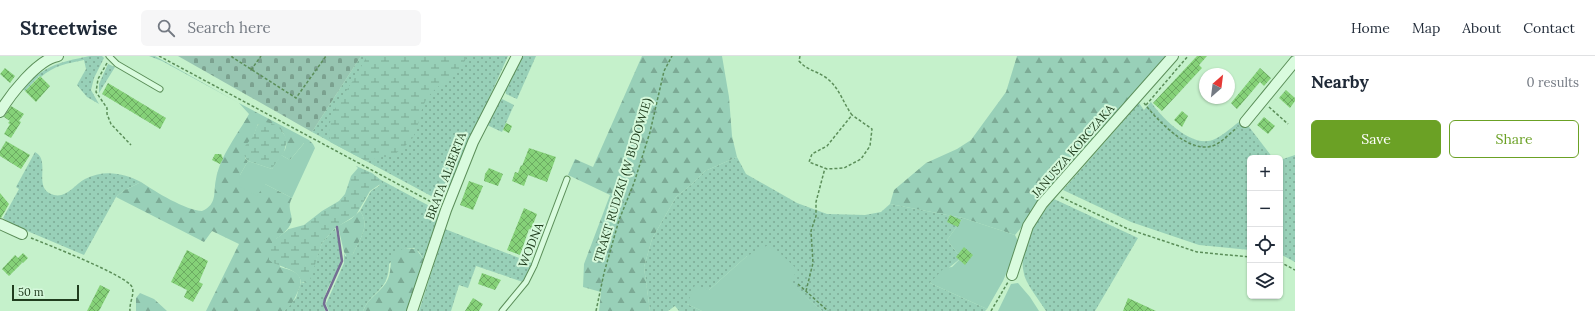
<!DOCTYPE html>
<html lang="en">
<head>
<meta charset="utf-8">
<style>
  :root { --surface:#fff; --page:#f6f6f7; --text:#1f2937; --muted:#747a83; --line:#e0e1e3; --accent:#6ba125 }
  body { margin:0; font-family:Lora,serif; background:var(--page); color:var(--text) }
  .controls { position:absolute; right:12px; bottom:12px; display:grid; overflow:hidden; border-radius:6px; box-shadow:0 1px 3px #0004 }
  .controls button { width:36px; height:36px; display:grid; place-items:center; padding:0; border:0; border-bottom:1px solid var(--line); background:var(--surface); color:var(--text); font:20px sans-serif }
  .compass { position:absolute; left:1199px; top:12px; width:36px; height:36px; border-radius:50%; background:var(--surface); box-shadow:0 1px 3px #0004; rotate:28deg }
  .scale { position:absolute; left:12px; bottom:10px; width:67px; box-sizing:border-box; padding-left:4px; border:2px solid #203d1e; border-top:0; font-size:11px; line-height:14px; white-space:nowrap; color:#203d1e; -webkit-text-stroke:3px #d5f8db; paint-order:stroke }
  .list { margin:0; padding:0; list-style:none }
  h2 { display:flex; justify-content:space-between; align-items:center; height:52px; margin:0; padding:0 16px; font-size:17px }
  h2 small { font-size:13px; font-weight:400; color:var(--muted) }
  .actions { display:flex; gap:8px; padding:12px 16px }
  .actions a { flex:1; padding:9px 0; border:1px solid var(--accent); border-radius:6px; text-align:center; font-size:14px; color:var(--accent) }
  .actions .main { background:var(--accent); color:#fff }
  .icon { flex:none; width:22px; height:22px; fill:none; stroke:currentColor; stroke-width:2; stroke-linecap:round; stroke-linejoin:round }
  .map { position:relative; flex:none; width:1295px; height:255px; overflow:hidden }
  header { display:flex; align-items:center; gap:24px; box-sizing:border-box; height:56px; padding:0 20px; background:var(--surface); border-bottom:1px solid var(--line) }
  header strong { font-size:19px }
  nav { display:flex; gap:22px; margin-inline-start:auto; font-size:14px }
  .search { width:280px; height:36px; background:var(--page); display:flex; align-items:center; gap:10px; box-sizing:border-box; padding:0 14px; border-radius:6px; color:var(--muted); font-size:15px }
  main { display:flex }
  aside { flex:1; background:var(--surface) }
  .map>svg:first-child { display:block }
  .grass { fill:url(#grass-dots) }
  .forest { fill:url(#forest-firs) }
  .wetland { fill:url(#wetland-marsh) }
  .cemetery { fill:url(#cemetery-stones) }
  .garden { fill:#98d0b8 }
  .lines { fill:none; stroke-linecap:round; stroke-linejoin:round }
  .stream { stroke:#746d93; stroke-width:2.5 }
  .building { fill:url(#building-cross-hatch) }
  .lane-casing { stroke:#5b8e59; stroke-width:7 }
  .street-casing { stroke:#5b8e59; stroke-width:12 }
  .path { stroke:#5b8e59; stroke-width:1.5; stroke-dasharray:3 2; stroke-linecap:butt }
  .lane { stroke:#d9fbde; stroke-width:5 }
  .street { stroke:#d9fbde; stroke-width:10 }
  .labels { text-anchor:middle; stroke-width:4; stroke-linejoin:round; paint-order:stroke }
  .street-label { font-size:12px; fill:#203d1e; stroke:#d5f8db }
</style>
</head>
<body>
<header>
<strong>Streetwise</strong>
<div class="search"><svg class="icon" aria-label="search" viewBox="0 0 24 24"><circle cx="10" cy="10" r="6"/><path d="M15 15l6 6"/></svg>Search here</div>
<nav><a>Home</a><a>Map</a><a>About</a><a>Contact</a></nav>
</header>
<main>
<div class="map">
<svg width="1295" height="255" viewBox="0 0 1295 255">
  <defs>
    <pattern id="grass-dots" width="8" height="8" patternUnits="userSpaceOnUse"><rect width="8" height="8" fill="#98d0b8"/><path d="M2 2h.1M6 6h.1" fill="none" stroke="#7caa95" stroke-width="1.8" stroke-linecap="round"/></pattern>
    <pattern id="forest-firs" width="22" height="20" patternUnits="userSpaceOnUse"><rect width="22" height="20" fill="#98d0b8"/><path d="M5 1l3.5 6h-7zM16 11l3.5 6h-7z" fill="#7caa95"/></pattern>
    <pattern id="wetland-marsh" width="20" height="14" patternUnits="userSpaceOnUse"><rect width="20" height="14" fill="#98d0b8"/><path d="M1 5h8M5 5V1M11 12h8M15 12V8" fill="none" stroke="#7caa95"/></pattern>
    <pattern id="cemetery-stones" width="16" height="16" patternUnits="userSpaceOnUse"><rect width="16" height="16" fill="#97c5b1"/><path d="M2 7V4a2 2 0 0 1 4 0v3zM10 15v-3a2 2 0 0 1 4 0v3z" fill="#7ba18f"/></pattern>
    <pattern id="building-cross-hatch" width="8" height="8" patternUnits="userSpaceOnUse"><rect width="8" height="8" fill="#85d178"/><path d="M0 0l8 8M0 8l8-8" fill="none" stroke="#6cab62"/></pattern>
  </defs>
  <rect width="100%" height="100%" fill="#c5f1cb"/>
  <path class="grass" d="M90,0H102L104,2L94,22L91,34L99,48L87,41L77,29L86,13L84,4C68,7 53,10 41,21L39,20L25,35L22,32C48,9 55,7 90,0Z
    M149,0H155L239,47L162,5Z
    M361,0H508L450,129L441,140L433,141L312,76Z
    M519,0H536L517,43L506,38L505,34Z
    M108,8L115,11L99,37V28Z
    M502,43L514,49L502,76L487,69L499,45Z
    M1151,46C1162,62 1193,94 1215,83C1224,79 1234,69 1243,63L1273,102H1250V194L1199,189L1131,166L1063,134L1139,47L1144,54Z
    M35,96C52,105 31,133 54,139C67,142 75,128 85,123C103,113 125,117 141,126L123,135L116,141L84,199L13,169L3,162L19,133L16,131Z
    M1295,99V206L1280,198V104Z
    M737,101L746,118L797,147L827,158L865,159L881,156L890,148L963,162L947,184L961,202L930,227L987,253L985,255H822L788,226L747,200L709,234L687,248L702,255H679L675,250L668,255H650L644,211L652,183L676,141L692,128L705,115Z
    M381,124L437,154L438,163L424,204L419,196L414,192H405L389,208C389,235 372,234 363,255H329L326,248L344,207V196L345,200L353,198C359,184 371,170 360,155L371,135L379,130Z
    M1054,143L1138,182L1095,255H1046C1040,245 1026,228 1024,218C1017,190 1037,162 1054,143Z
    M335,172C337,181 342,193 341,203C338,221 319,236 325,255H284L296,242L301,226L304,227L314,210L322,187Z
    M445,173L532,207L523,226L476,210L468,232L459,229L451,255H419Z"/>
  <path class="forest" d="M642,0H722L729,41L732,80L737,101L705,115L692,128L676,141L652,183L644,211L650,255H599L601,236L583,231L584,208L610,139L568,119L575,103L593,111Z
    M1017,0H1167L1015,179L963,162L890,148L894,134L926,107L957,93L971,84L1006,36Z
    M239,47L309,84L313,88L315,92L304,87L290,104L281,99C289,92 287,82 282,75L258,68L245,102L248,105L240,119L265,128L292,142C283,159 305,162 276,183L280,211C294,215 306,218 298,235C294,244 292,249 284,255H206L239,188L212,175L204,186L116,141L123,135L141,126C154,135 187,155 202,155C218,148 213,136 216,123C220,100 238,78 249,58Z
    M360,155C371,170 359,184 353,198L347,201L344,196L338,170L351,163Z
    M405,192L416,193L424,204L409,255H363C369,240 383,235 388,223C394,208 385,200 405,192Z
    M140,237L154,243L167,255H136V242Z"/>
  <path class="wetland" d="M367,0H467C460,19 441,25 429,40C419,52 421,66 414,80C409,89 399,93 393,101H382L366,105L330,86C326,62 336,51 348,32C355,22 361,11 367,0Z
    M262,66C275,66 282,72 287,84L284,96L272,113L248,105C245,102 243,97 244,93C245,88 249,86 252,82C256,76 255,69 262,66Z
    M356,110L372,117L381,124L382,127L370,135L356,159L334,173L322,187L309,227L301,226C299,212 279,212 269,204V193L273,185L289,173L304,169L322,155L339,145L345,138L351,120L358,112Z"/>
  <path class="cemetery" d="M178,0H361L312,76Z"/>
  <path class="garden" d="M305,86L315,92L292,142L265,128L257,140L239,130L240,119L248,105L272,113L281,99L290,104Z
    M963,162L1015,179L1019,187L1003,225L987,253L930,227L944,212L952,211L961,202L947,184Z
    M770,188L798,214L789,226L822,255H702L687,248L695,229L709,234L747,200Z
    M1018,227L1030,241L1039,255H998L1011,228Z"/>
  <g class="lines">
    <path class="stream" d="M327,255L324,248L325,243L342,205L337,171"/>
  </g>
  <path class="building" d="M1197,0H1207L1199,9L1202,12L1162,55L1153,47Z
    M5,12L15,20L10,27L0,18Z
    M1260,12L1271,22L1264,30L1260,26L1237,53L1231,47Z
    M40,20L50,30L36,46L25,35Z
    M108,27L166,62L160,73L102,38Z
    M1286,34L1295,42V45L1290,52L1279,42Z
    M11,50L24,58L19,65L21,66L11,82L4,78L10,68L8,67L10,65L4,61Z
    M1182,55L1188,60L1182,71L1174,64Z
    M1264,61L1275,70L1268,78L1257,69Z
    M506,67L512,70L509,77L503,74Z
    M6,85L30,99L21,113L0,100V95Z
    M529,92L556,101L547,126L528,119L524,130L512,125L515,116L518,117L521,109L522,110Z
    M215,98H221L222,100L223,103L220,108L212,104Z
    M489,112L503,118L498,130L484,125L485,118Z
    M469,125L483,130L473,154L460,149Z
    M0,137L9,148L1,162H0Z
    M524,152L537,158L531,174L529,173L520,199L507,194Z
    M950,159L961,164L958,171L947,166Z
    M964,191L973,199L965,209L956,201Z
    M187,194L208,205L199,226L203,228L193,246L184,241L187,234L171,226Z
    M23,197L28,202L23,207L21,205L22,207L9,220L2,213L15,199L18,202Z
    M482,217L501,224L495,234L478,228Z
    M100,229L110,234L99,255H87Z
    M473,242L483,248L479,255H465Z
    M1128,242L1156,255H1123Z"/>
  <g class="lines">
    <defs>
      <path id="lane" d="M109,0L117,8L160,33
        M502,255L526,226L534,210L567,123"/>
      <path id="street" d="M0,56C10,39 38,3 58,0
        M1245,66L1295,5
        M0,168L22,178
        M1012,219L1028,170L1042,148L1173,0
        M412,255L446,154L473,86L517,0"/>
    </defs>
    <use href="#lane" class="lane-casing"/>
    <use href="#street" class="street-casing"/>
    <path class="path" d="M159,0L437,149
      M232,0V1L296,42L326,0
      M800,0L799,5C808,15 815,14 825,21C839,30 843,47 852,59L827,90L812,98L809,106L827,113L844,112L861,103L870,90L872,73L852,59
      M107,7L98,23L96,36L107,52V58L111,68L131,89
      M251,14L261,0
      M1144,47C1157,64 1190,100 1215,89C1223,85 1230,77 1237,72
      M1146,49L1188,0
      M1269,51L1288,68
      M1061,141L1128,173L1197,196L1250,201
      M31,182C46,188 128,220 132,231C135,238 129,247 130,255
      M1280,206L1295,214
      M798,228L828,255
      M806,235L813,207L811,175L816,160V146L825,112
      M596,255L604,217L619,164L634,127L650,76L664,15L672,0
      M991,255L1008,226"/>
    <use href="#lane" class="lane"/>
    <use href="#street" class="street"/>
  </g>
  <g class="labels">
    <g class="street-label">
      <text transform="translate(1073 95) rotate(-49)" y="4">JANUSZA KORCZAKA</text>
      <text transform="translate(446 120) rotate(-69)" y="4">BRATA ALBERTA</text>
      <text transform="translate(623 124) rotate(-73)" y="4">TRAKT RUDZKI (W BUDOWIE)</text>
      <text transform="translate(531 189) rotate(-68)" y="4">WODNA</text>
    </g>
  </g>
</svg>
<div class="controls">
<button>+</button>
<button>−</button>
<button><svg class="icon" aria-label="locate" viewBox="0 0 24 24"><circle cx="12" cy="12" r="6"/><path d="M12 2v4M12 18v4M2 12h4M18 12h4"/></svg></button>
<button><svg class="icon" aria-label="layers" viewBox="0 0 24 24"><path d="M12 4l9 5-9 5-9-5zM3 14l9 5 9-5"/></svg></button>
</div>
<svg class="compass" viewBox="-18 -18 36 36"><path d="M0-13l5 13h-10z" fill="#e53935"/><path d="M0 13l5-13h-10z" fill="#747a83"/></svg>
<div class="scale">50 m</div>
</div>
<aside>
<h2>Nearby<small>0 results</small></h2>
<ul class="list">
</ul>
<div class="actions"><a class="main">Save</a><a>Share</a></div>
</aside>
</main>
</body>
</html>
